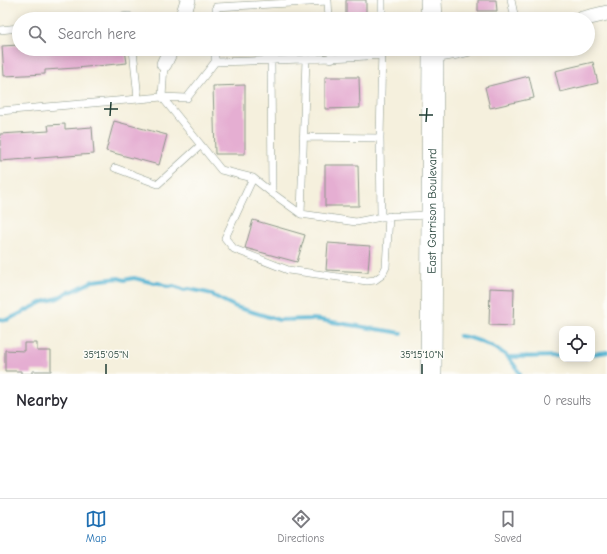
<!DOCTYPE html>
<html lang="en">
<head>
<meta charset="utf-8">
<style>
  :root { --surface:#fff; --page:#f7f7f7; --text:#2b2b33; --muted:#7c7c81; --line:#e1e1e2; --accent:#1f6fb2 }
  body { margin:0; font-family:"Comic Neue",sans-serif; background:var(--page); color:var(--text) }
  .controls { position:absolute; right:12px; bottom:12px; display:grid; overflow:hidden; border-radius:8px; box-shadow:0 2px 10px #0003 }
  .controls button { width:36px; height:36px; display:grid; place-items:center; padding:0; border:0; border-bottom:1px solid var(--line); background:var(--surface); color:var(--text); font:20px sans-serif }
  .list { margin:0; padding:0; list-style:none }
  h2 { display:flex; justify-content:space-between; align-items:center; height:52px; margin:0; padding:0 16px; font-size:17px }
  h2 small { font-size:13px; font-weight:400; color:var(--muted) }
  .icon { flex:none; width:22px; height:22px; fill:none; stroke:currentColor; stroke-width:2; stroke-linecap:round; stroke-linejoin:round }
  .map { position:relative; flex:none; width:607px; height:374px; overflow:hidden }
  .search { position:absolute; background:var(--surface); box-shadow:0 2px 10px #0003; left:12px; right:12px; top:12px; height:44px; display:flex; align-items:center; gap:10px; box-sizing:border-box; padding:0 14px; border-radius:22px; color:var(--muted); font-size:15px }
  .sheet { height:124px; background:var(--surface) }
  nav { display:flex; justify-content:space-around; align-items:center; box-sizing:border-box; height:56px; border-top:1px solid var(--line); background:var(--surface); font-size:11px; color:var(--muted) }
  nav a { display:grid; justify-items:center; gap:2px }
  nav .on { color:var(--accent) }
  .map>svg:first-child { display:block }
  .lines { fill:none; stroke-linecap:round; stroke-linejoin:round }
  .stream { stroke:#54b3d2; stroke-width:4 }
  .building { fill:#e5aed2 }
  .service-casing { stroke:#8a9688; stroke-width:8 }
  .minor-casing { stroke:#8a9688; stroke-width:16 }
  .secondary-casing { stroke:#8a9688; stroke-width:22 }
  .service { stroke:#fff; stroke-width:7 }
  .minor { stroke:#fff; stroke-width:15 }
  .secondary { stroke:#fff; stroke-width:21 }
  .ticks { fill:none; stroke:#1f3d34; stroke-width:1.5 }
  .labels { text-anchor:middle; stroke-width:3; stroke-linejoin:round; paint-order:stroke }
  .street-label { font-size:12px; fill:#1f3d34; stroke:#fdfcf7 }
  .ticks-label { font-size:10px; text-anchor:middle; fill:#1f3d34; stroke:#fdfcf7; stroke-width:3; stroke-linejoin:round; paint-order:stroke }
</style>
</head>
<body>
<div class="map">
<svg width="607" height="374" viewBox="0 0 607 374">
  <rect width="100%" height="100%" fill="#fdfcf7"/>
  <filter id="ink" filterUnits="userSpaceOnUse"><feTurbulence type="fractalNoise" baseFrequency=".025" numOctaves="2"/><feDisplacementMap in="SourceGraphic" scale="8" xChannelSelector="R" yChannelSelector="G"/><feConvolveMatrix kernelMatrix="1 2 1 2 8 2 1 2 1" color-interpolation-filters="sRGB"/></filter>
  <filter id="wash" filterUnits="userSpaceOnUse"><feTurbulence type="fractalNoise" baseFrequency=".012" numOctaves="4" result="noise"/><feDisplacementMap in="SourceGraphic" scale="16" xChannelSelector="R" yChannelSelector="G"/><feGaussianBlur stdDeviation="0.9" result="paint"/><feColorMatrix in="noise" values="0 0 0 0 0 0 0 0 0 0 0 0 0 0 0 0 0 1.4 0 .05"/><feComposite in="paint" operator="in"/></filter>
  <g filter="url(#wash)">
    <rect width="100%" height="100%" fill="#f5f0dd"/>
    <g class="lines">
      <path class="stream" d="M0,319L7,320L43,302L58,298L68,292L73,291L93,281L119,278L124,280L134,278L154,283H159L169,287L174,286L184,290L189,289L208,293L236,307L279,320L314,319L401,333
        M459,336C473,337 499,348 509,358C513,363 517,369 520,374
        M592,354L607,352
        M508,357L562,356"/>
    </g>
    <g id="blocks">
      <path class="building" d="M346,0H366V19H346Z
        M478,0H496L497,11H478Z
        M19,45V49H125L127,63L76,68L45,70V74L4,76L2,46Z
        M593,62L598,83L560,92L555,71Z
        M529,76L534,98L490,108L485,87Z
        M325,77H359L360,108L325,109Z
        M245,85V154H215L213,86Z
        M114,121L167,135L159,165L106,151Z
        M65,124V129L92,127L94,154L0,161V134L49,131L48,125Z
        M325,165H358L359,206H325Z
        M253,220L305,235L297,262L245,248Z
        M328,243L370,246L368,272L326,270Z
        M490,288L514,289L513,326L489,325Z
        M24,343H37V351H51V371H32V374H21V371H5V350L24,351Z"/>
    </g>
  </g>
  <g filter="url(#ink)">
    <use href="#blocks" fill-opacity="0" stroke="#8a9688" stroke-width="1"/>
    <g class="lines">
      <defs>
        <path id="service" d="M511,0L515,19
          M103,19L129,16L130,19
          M216,19V7L328,1L329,19
          M382,19V0
          M0,30L19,28
          M133,49L138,99
          M215,49V62C271,60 326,59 382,55
          M331,49V59
          M382,49L380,138L381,217L430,215
          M271,60L272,193
          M164,64L162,97L221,170L253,178L272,193L301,214L306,58
          M0,111L162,97L187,98L215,62
          M303,137L380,138
          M115,168L158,184L201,145
          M253,178L225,238L234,249L288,270L367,281L375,280L382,275L386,267L389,216
          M301,214L356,222L381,217"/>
        <path id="minor" d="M182,19L188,0
          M582,19L607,13
          M433,55L457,51L466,49
          M164,64L171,49"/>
        <g id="secondary">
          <path d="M431,0L432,19"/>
          <path id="s1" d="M431,374L433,49"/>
        </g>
      </defs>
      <use href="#service" class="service-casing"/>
      <use href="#minor" class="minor-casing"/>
      <use href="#secondary" class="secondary-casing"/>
      <use href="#service" class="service"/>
      <use href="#minor" class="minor"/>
      <use href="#secondary" class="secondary"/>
    </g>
  </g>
  <path class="ticks" d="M104,109H118M419,115H433M110,116L111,102M426,122L427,108M106,374V364M422,374V364"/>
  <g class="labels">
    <g class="street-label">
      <text dy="4" stroke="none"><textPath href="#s1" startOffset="163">East Garrison Boulevard</textPath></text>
    </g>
  </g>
  <g class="ticks-label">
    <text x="106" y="358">35°15'05"N</text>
    <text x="422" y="358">35°15'10"N</text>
  </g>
</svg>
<div class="controls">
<button><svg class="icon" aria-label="locate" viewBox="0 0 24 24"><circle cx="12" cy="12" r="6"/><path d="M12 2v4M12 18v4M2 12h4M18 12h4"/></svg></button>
</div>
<div class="search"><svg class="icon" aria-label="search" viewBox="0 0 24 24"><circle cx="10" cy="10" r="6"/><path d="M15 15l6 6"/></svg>Search here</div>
</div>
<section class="sheet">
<h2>Nearby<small>0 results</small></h2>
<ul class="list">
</ul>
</section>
<nav>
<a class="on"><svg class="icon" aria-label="map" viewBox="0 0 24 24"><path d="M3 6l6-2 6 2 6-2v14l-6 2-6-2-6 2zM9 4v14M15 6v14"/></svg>Map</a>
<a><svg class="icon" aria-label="directions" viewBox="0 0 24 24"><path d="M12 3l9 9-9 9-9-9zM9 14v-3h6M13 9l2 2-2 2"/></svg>Directions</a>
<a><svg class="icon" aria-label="saved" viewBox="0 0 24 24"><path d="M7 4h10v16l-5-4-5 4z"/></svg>Saved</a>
</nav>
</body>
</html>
